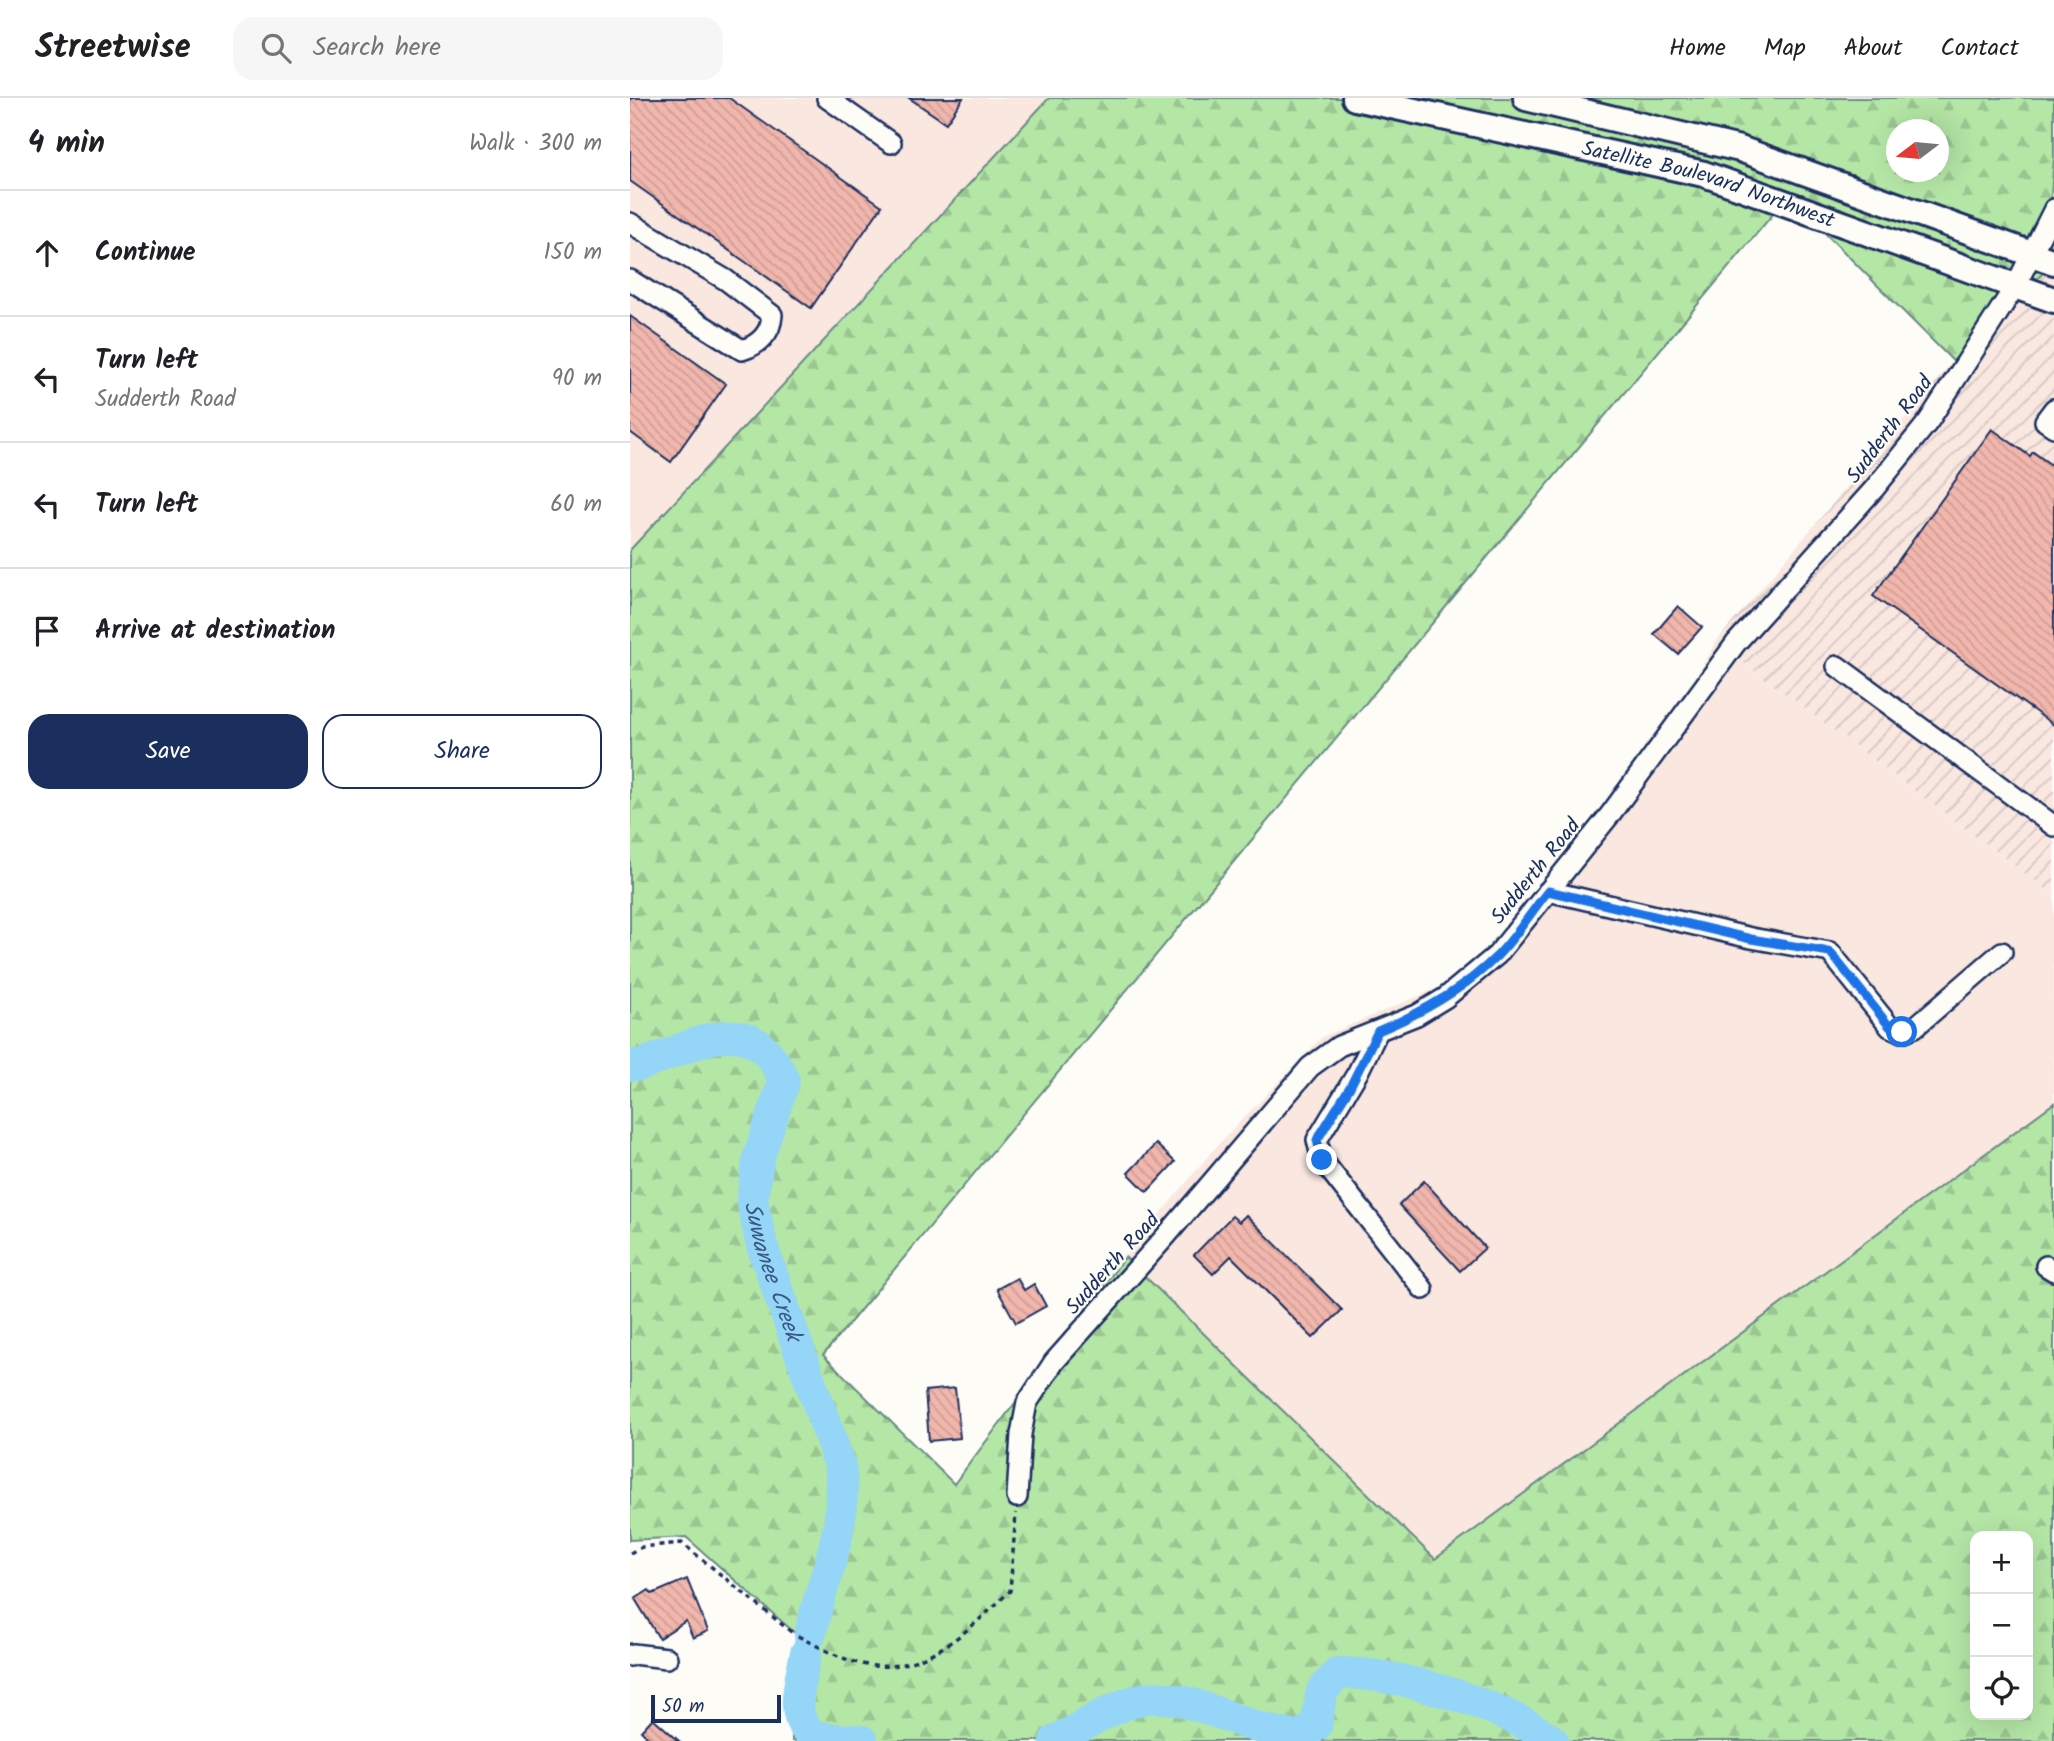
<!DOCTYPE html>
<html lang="en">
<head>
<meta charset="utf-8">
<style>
  :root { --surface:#fff; --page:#f6f6f6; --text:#202124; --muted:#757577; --line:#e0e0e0; --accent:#1b2f5e }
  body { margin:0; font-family:Kalam,sans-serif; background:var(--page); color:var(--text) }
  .controls { position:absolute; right:21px; bottom:21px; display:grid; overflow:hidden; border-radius:14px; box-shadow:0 7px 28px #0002 }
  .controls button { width:63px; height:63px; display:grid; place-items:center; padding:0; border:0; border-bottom:2px solid var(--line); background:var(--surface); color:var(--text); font:35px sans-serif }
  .compass { position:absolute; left:1256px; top:21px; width:63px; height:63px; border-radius:50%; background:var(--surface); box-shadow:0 7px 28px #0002; rotate:254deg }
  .scale { position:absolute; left:21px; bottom:18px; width:130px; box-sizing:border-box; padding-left:7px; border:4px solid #1b2f5e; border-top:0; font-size:19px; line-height:24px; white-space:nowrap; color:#1b2f5e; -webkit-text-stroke:5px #fdfcf7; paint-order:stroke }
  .stop { position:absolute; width:21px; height:21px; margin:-16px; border:5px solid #1a73e8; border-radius:50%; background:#fff }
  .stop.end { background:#1a73e8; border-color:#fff; box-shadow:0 2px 7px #0008 }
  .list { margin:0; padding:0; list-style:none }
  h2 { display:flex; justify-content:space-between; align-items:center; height:91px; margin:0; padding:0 28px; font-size:30px }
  h2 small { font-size:23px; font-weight:400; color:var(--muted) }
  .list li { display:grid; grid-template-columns:46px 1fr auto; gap:21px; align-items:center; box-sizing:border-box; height:126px; padding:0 28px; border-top:2px solid var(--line) }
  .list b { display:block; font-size:26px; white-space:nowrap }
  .list p { margin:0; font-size:23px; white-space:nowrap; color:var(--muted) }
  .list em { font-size:23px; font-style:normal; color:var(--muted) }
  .actions { display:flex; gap:14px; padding:21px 28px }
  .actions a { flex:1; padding:16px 0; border:2px solid var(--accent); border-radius:21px; text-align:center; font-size:24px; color:var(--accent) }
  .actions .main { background:var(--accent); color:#fff }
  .icon { flex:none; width:38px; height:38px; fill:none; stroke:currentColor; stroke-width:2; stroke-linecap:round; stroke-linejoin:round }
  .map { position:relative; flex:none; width:1424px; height:1643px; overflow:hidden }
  header { display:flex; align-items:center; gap:42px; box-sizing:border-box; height:98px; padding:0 35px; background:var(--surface); border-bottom:2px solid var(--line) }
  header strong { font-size:33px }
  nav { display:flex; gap:38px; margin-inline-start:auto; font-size:24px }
  .search { width:490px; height:63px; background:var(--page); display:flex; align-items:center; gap:18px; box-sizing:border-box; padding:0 24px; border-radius:21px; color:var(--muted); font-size:26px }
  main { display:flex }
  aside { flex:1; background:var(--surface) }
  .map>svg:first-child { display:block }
  .built { fill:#f9e7e0 }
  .industrial { fill:url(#industrial-furrows) }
  .forest { fill:url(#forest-firs); stroke:#688a82; stroke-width:2; fill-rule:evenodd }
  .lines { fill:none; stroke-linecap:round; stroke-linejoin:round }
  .river { stroke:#95d5f7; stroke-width:32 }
  .building { fill:url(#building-back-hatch); stroke:#1b2f5e; stroke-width:2 }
  .minor-casing { stroke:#1b2f5e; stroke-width:24 }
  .major-casing { stroke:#1b2f5e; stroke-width:30 }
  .path { stroke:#1b2f5e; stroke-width:3.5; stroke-dasharray:5 5; stroke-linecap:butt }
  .minor { stroke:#fdfcf7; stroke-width:19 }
  .major { stroke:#fdfcf7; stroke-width:24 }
  .route { stroke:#1a73e8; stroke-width:9 }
  .labels { text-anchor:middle; stroke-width:5; stroke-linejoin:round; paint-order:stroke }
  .street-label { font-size:21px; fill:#1b2f5e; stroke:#fdfcf7 }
  .water-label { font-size:23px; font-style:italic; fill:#3a5884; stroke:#fdfcf7 }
</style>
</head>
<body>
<header>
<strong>Streetwise</strong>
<div class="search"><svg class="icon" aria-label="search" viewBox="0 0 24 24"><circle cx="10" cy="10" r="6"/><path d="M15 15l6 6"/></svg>Search here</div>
<nav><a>Home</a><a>Map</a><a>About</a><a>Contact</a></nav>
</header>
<main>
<aside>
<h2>4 min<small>Walk · 300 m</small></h2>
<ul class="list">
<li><svg class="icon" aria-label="ahead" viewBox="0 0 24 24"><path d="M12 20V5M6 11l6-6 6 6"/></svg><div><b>Continue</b></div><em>150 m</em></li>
<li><svg class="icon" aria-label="left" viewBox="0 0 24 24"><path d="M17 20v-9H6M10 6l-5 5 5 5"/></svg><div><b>Turn left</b><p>Sudderth Road</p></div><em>90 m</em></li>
<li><svg class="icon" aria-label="left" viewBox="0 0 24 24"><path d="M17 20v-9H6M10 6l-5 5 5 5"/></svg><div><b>Turn left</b></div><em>60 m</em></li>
<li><svg class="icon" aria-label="arrive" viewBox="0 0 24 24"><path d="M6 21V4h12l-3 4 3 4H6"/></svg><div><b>Arrive at destination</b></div></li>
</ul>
<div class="actions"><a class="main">Save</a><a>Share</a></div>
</aside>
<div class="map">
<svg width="1424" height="1643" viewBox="0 0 1424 1643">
  <defs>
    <pattern id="industrial-furrows" width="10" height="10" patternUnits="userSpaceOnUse" patternTransform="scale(1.75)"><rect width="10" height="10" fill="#f9e7e0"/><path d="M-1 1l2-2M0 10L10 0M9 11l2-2" fill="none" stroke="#d5c6c3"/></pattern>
    <pattern id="forest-firs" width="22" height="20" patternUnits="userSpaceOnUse" patternTransform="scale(1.75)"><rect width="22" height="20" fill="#b4e6a6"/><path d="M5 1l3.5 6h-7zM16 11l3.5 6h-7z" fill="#9ac691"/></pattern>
    <pattern id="building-back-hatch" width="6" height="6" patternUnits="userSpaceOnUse" patternTransform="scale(1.75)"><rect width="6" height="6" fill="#f1b6ac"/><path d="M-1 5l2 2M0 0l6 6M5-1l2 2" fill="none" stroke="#ce9d96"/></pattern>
  </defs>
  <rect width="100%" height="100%" fill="#fdfcf7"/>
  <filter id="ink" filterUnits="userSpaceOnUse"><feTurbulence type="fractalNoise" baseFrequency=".0143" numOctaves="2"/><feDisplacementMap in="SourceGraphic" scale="14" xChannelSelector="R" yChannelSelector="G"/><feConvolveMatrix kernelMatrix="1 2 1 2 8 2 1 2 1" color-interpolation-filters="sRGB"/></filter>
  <g filter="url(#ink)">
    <path class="built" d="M0,0H419L0,452Z
      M1086,544L1424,797V1005L805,1461L495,1159L583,1052L692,939L871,863L1023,656Z"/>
    <path class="industrial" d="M1424,60V797L1086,544L1323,263L1415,173Z"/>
    <path class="forest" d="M419,0H1424V60L1415,173L1323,263L1158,98L193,1257L324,1386L495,1159L805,1461L1424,1005V1643H162L166,1536L56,1439L0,1442V452ZM1266,32H1308V74H1266ZM1345,1438H1398V1617H1345Z"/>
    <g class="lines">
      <g class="river">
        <path id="s1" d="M0,967H10C68,948 121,905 154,983L129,1058L122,1102L132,1148L210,1367C219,1430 193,1477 180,1537"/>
        <path d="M176,1555C171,1579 155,1627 189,1639C203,1643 218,1640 232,1643"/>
        <path d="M425,1643C451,1630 480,1610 508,1602C553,1588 619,1637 670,1638L686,1628L692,1593L708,1575C772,1575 870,1606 923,1643"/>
      </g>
    </g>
    <path class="building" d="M0,0H99L252,108L181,210L0,83Z
      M279,0H333L316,25Z
      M0,218L96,286L41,364L0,334Z
      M1362,331L1400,358L1403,354L1424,369V627L1243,498Z
      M1048,508L1072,529L1048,556L1024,536Z
      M526,1046L545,1064L517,1094L498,1075Z
      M794,1083L855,1150L830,1173L769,1107Z
      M616,1117L712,1212L683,1240L601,1158L583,1176L564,1157L602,1118L609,1124Z
      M387,1180L394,1192L404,1186L416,1208L386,1225L367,1191Z
      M325,1290L330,1340L299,1343L295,1293Z
      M57,1481L78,1533L63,1540L56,1523L29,1540L5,1501L19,1492L22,1496Z
      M23,1620L49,1643H22L11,1633Z"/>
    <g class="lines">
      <defs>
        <path id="minor" d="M197,0L261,45
          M0,125L96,182L142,217C141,235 129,247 112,252L0,182
          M1424,311L1415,323L1424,329
          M1207,568L1424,728
          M918,793L1121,840L1200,854L1260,929L1272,934L1285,929L1372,854
          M748,933L728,974L687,1042L692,1062L793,1191
          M1416,1168L1424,1173
          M387,1399L391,1336L397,1305L424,1264L536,1138L680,969L709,948L787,917L815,900L867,857L979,718L1106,545L1244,391L1298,324L1386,187L1424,111
          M0,1558L3,1556L37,1560"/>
        <g id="major">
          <path id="s2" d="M725,0L1074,76L1424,202"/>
          <path d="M896,0L1110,51L1424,164"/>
        </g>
      </defs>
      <use href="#minor" class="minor-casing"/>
      <use href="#major" class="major-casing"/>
      <path class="path" d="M0,1455L12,1449L52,1445L165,1537
        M168,1538C189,1549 214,1563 237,1567C295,1577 342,1529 380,1493L386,1415"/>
      <use href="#minor" class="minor"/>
      <use href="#major" class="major"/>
    </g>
  </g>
  <g class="lines" filter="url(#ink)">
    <path class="route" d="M692,1062L687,1042L720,989L748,933C792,915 833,892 867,858C886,839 901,814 918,793L1121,841L1200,854L1260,929L1272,934"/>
  </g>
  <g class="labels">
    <g class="street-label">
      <text dy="7" stroke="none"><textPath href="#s2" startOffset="364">Satellite Boulevard Northwest</textPath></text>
      <text transform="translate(1259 331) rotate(-53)" y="7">Sudderth Road</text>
      <text transform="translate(905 773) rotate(-51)" y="7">Sudderth Road</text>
      <text transform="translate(482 1165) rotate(-48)" y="7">Sudderth Road</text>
    </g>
    <g class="water-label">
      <text dy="8" stroke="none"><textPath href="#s1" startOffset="378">Suwanee Creek</textPath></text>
    </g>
  </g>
</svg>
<div class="controls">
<button>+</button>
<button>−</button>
<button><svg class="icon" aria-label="locate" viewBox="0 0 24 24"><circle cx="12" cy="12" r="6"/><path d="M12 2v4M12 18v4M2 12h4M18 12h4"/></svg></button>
</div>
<svg class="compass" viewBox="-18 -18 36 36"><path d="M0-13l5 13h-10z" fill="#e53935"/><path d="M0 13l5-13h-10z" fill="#757577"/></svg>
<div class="scale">50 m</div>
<div class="stop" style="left:1272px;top:934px"></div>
<div class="stop end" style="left:692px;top:1062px"></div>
</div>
</main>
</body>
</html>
